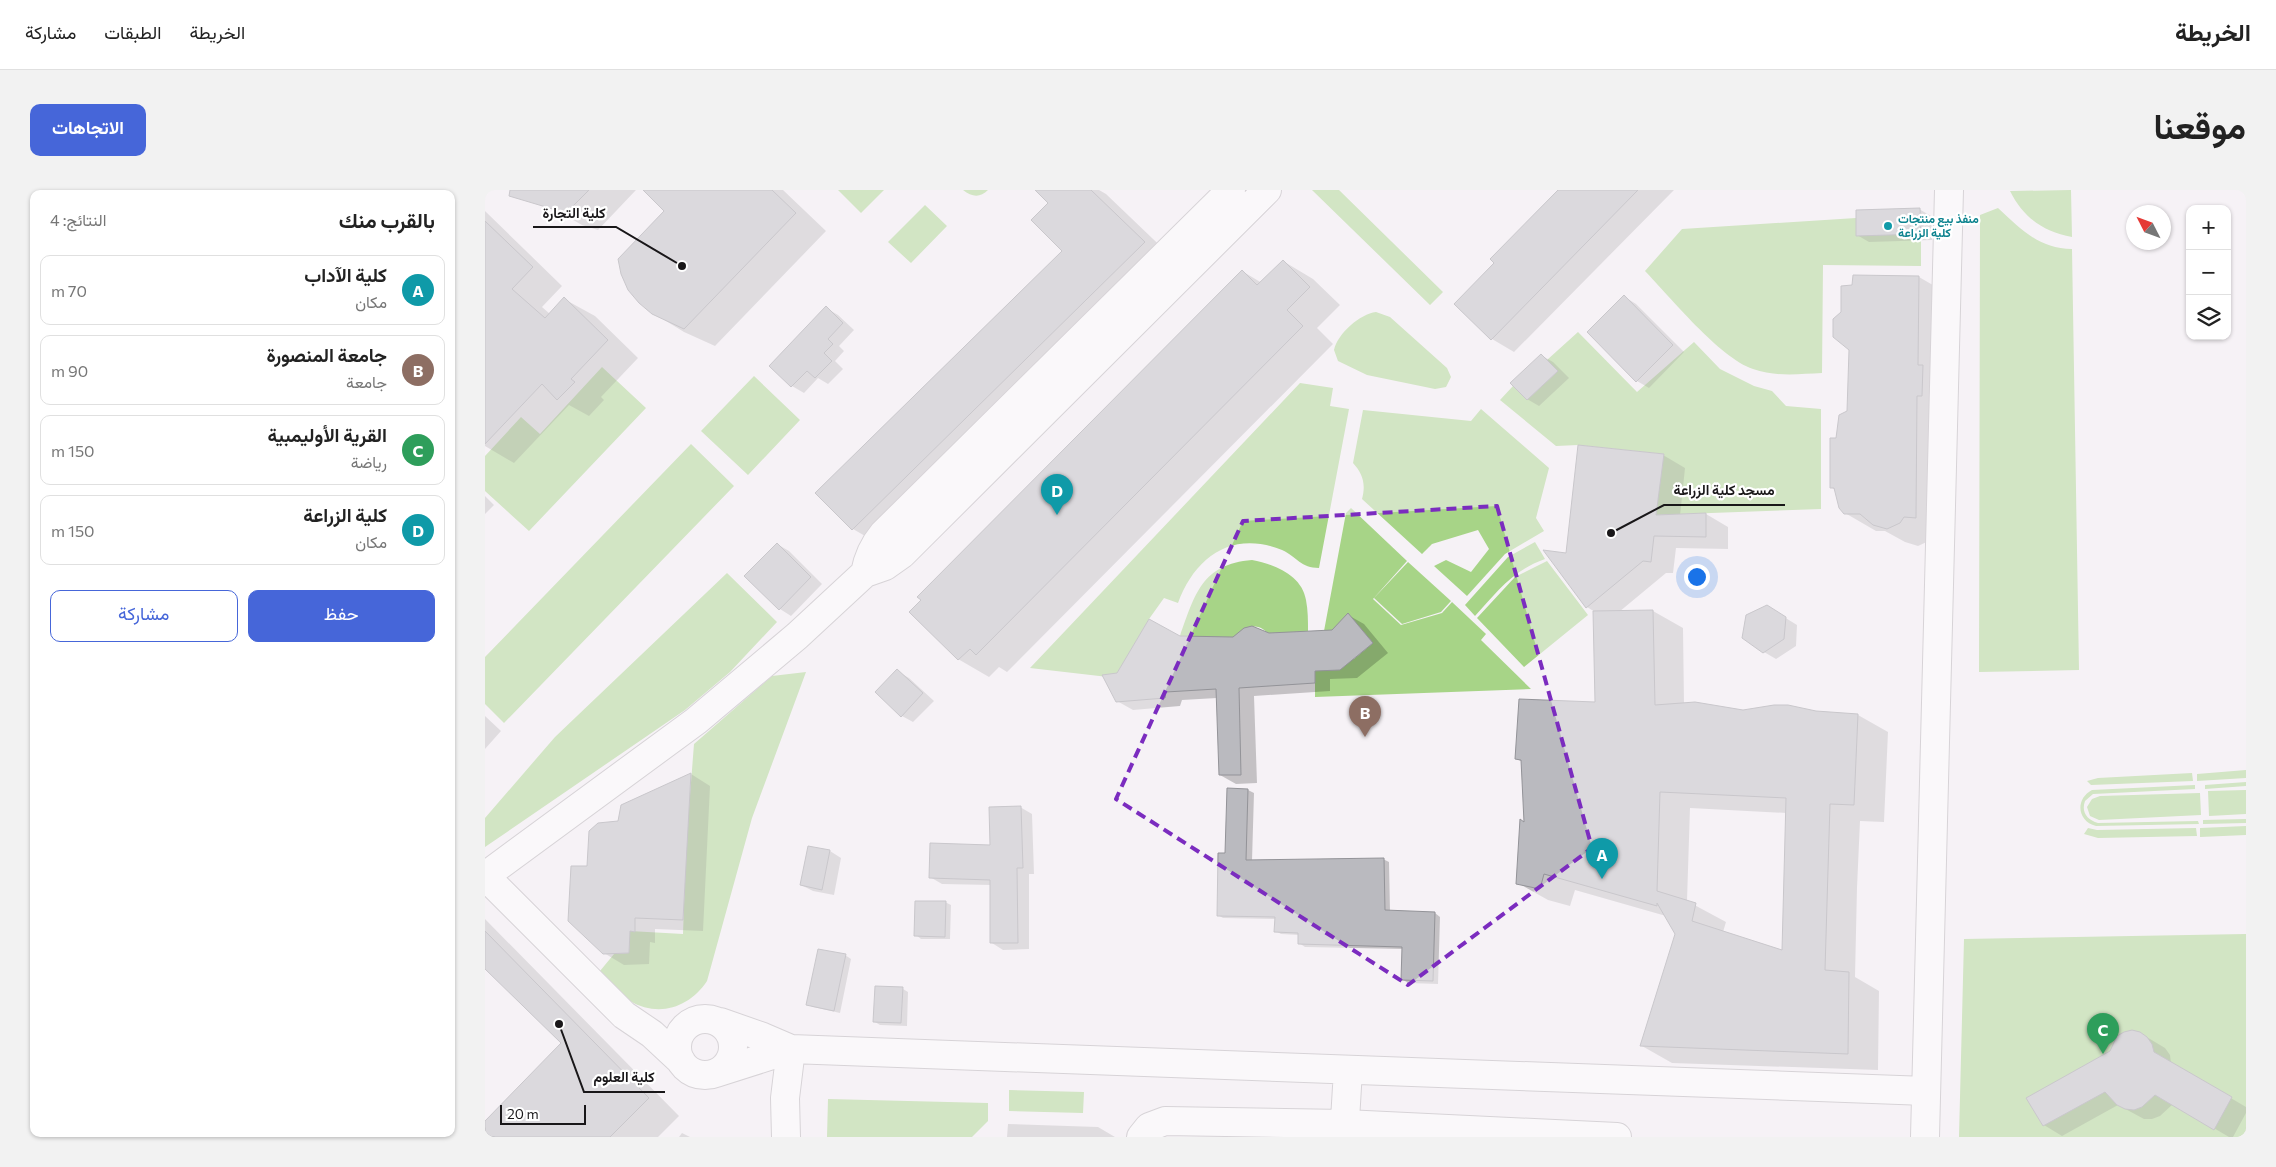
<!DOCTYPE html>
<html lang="ar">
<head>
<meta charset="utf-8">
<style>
  :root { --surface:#fff; --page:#f2f2f2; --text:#222; --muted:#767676; --line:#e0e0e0; --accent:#4666d9 }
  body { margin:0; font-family:Commissioner,Vazirmatn,sans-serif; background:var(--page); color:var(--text); direction:rtl }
  .controls { position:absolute; right:15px; top:15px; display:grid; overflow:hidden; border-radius:10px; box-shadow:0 1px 4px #0004 }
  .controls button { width:45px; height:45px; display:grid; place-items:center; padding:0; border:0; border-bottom:1px solid var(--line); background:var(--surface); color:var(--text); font:25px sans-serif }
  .compass { position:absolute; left:1641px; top:15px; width:45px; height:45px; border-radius:50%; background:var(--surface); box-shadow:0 1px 4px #0004; rotate:312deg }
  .scale { position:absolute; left:15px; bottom:12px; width:86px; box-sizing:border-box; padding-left:5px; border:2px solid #191719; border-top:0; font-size:14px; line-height:18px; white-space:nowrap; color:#191719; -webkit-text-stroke:4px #fff; paint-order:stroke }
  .you { position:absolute; left:1211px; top:386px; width:18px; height:18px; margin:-12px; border:4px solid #fff; border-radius:50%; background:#1a73e8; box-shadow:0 0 0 8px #1a73e833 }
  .badge { display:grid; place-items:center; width:32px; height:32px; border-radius:50%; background:var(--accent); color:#fff; font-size:16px; font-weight:700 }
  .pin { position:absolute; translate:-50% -41px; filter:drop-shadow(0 1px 2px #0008) }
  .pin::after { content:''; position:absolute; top:26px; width:18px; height:15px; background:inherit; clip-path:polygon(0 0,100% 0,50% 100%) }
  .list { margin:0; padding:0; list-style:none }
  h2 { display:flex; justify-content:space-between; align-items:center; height:65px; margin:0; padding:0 20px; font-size:21px }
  h2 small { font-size:16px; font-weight:400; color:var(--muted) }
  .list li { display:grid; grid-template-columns:32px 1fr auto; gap:15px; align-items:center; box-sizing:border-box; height:70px; margin:0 10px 10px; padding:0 10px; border:1px solid var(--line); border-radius:10px }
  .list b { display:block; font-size:19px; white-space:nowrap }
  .list p { margin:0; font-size:16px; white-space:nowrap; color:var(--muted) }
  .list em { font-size:16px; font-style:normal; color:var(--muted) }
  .actions { display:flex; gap:10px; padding:15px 20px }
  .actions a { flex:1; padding:11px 0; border:1px solid var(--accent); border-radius:10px; text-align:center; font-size:18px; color:var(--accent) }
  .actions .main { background:var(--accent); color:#fff }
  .icon { flex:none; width:28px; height:28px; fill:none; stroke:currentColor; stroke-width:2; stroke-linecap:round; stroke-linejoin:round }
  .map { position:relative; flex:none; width:1761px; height:947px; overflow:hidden; direction:ltr; border-radius:10px }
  header { display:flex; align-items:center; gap:30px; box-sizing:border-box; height:70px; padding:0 25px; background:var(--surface); border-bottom:1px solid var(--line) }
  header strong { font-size:24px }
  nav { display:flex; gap:28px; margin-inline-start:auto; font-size:18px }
  .intro { display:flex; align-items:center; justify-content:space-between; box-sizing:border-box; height:120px; padding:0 30px }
  h1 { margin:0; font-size:35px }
  .button { padding:12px 22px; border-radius:10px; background:var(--accent); color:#fff; font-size:18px; font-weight:700 }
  main { display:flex; gap:30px; padding:0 30px }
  aside { flex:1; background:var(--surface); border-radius:10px; box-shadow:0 1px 4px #0004 }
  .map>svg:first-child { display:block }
  .green { fill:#a7d487 }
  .shadow { fill:#0003; fill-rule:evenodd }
  .building { fill:#bababf; stroke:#939398; fill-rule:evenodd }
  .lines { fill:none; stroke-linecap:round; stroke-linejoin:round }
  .street-casing { stroke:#b2aeb2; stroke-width:30 }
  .street { stroke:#fff; stroke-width:28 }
  .marked { fill:none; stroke:#7b2cbf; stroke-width:4; stroke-dasharray:10 6; stroke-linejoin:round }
  .culture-dot { fill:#0f9aa8; stroke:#fff; stroke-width:2 }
  .labels { text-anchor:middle; stroke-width:4.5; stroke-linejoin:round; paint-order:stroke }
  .culture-label { font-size:12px; font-weight:bold; fill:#0d838f; stroke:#fff; text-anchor:start }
  .leader { fill:none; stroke:#191719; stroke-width:2 }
  .callout-dot { fill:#191719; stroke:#fff; stroke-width:2 }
  .callout-label { font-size:14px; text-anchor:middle; font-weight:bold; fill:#191719; stroke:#fff; stroke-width:4.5; stroke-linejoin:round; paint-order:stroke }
</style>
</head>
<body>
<header>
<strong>الخريطة</strong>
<nav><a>الخريطة</a><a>الطبقات</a><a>مشاركة</a></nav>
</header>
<div class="intro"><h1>موقعنا</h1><a class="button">الاتجاهات</a></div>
<main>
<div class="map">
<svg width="1761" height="947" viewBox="0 0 1761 947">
  <rect width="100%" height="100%" fill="#f6f2f6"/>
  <path class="green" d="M353,0H399L376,23Z
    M478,0H503C495,8 487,7 478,0Z
    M827,0H854L958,102L945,115Z
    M1586,0L1587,47C1558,42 1538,27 1525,1Z
    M440,15L462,36L426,73L403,52Z
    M1513,18C1536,39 1554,59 1587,59L1594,480L1494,482L1495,25Z
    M1371,28V45L1436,44V76L1338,75L1337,183C1314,184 1290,187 1268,179C1235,168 1185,107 1160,81L1197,39Z
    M891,122L905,127L962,178L966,187L961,197L950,199L882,185L853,171L849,160C853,143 875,124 891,122Z
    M1093,142L1152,202L1209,152L1235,179L1269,196L1287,201L1301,216L1336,219V319L1171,325L1178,264L1093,255L1071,256L1015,210L1028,196L1042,210L1073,181L1062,170Z
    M117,177L161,218L44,341L0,301V266L36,227L55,244Z
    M269,186L315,230L263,285L216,241Z
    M815,193L848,198L845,216L864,219L834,378C816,378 812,367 797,360C747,340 710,367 693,413L679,408L664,429L634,484H626L623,487L545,478Z
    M996,219L1064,278L1051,328L1059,341L1020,364L982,406L949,376L961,370L986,382L1004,359L993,340L947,354L937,364L877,309C881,294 878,284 868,273L878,220L986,231Z
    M206,254L249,296L19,533L0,514V467Z
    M866,318L922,371L888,409L916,435L957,423L967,412L1001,444L996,450L1046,499L830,507V481L852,448L869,469L888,453L863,424L847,441H839L861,323Z
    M1050,352L1060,369C1028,380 1012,402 990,426L980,415L1023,367Z
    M767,370C789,374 817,385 821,410C823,420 823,431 823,441L786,448C774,429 761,436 749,450L695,446C710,404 717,374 767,370Z
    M1062,371L1103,425L1039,477L992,428L1030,387Z
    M923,372L966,411L956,422L917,434L889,408Z
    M242,383L292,432L245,482L200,520L0,657V628L70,547Z
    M321,482L267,628L222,791C205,817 174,828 145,811C133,804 124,791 115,781L129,764L144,763L145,741L198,744L201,657L209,554L287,486Z
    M1761,580V588L1712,591V584Z
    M1707,583L1708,591L1606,595L1602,591L1613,588Z
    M1761,592V596L1720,599V595Z
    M1710,595V599L1608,604L1600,611C1596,622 1602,630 1613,633L1713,631L1714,634L1611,636C1592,631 1590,609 1607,600Z
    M1761,600V624L1724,626L1723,601Z
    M1715,603L1716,625L1614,630L1605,626L1602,617L1607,609L1615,606Z
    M1761,629V633L1718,634V630Z
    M1761,636V645L1715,647V638Z
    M1603,638L1612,640L1711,638L1712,646L1613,648L1599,644Z
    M1761,744V947H1474L1479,749Z
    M524,900L599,902L598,923L524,921Z
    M343,909L503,913V931L487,947H342Z"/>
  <path class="shadow" d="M42,0H151L113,40L97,35L51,9Z
    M159,0H298L341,41L230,156L199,142L168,123L181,21Z
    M577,0H614L621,4L690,70L399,357L368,339L332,303L579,61Z
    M1075,0H1189L1029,162L1007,149L1011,73Z
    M1434,19L1446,26L1447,50L1384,52L1372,45Z
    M0,21L77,96L57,117L65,124L79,109L110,126L153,168L116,207L119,210L104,226L84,215L29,273L0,256Z
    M798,71L828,89L855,115L832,138L848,154L522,482L514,477L504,487L473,469L757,81L777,93Z
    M1369,86L1434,87L1465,105L1446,350L1433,356L1420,352L1400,341H1391L1360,323L1350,300L1346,297L1353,249L1363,221L1365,159L1357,123L1368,96Z
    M1140,107L1151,114L1199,162L1164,198L1152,191Z
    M341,118L353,125L369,140L354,156L359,161L350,171L358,179L343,194L333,188L319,203L307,196Z
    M1056,165L1068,172L1084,188L1054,216L1042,209Z
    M1178,265L1200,278L1195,326L1221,324L1243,337V359L1191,358L1188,383H1181L1134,422L1168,421L1198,438L1199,514L1258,521L1373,525L1403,542L1399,632L1375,631L1372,698L1370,787L1394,801L1393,880L1187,873L1157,856L1191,744L1181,726L1090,700L1085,716L1063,710L1033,693L1041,634L1038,572L1031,569L1111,513L1110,422L1102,417L1082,364ZM1205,618L1302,623L1298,761L1238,742L1241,732L1202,711Z
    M0,306L9,315L0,324Z
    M292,354L304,361L337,394L306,426L295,419Z
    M1281,416L1312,435L1311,456L1291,469L1279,462Z
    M863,425L879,434L903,463L872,488L845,489V501L769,506L772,593L751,594L735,585L732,508L697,510L695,516L648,520L632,511L633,484L695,447L748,448L784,444L848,442Z
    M412,481L424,488L449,511L428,532L417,526Z
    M0,526L16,541L0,559Z
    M206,584L225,596L218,741L170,739V753L165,752L164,774L139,775L119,763L103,677L134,632Z
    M743,599L763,600L769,603L767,671L898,669L904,672L905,722L950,723L955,727L953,794L923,793L917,789L918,759L820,757L814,753V745L796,744L791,741V729L738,728L733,725L741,664Z
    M535,617L547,624L549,684H544V759L518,760L507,753L506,695L457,694L445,687L506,657Z
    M345,661L356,668L349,705L328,701L316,695Z
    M460,712L466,715L465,749H436L431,745Z
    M0,729L194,926L173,947H0V933L78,853L0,777Z
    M360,765L366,769L355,823L328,817L322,814Z
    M418,799L423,802L422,836L395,835L390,832Z
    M1655,843L1680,858L1685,865L1686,873L1761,917V923L1748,947H1744L1688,914L1675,926L1667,929H1659L1633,915L1577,946L1559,935L1543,909L1625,862Z
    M523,934L613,937L630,947H522Z
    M197,943L205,947H194Z"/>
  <path class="building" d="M25,0H104L81,23L24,6Z
    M158,0H287L311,23L199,139L167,124L154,113L143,100L136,84L133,69L179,21Z
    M550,0H606L660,52L367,340L330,303L577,61L546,30L563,13Z
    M1073,0H1153L1006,150L969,114L1009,73L1005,69Z
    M1435,18L1436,44L1371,46V20Z
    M0,31L48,77L27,99L60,128L79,107L123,150L86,189L90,192L72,210L57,194L0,254Z
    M798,70L825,97L802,120L818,136L491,465L485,459L473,470L424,422L436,410L432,407L757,80L772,95Z
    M1368,85L1434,86L1433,175H1438L1437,206H1432L1431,328L1419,327L1415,333L1402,339L1388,335L1375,324H1359L1354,318L1349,298H1345V248H1351L1354,225L1362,221L1364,160L1348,147V129L1356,122V96L1367,95Z
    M1139,105L1188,155L1151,192L1102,142Z
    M341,116L358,133L343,149L348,154L339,163L347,171L330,188L322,181L306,197L284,176Z
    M1056,164L1073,181L1042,210L1025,193Z
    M1093,255L1179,264L1171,325L1221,323V347L1169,346L1166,372L1158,371L1101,418L1058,360L1081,363Z
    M292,353L326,387L294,420L259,386Z
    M1282,415L1301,427L1299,449L1278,463L1257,448L1261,425Z
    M1168,420L1170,515L1210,512L1258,520L1289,515H1303L1331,521L1373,524L1369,615L1345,614L1343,680L1340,780L1364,782L1363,864L1155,856L1190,744L1172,713V716L1059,684L1055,699L1031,694L1035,629L1039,632L1036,570L1030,569L1034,509L1110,512L1108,421ZM1175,602L1301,608L1297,760L1207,731L1211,713L1172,701Z
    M863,423L888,453L855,480L830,481V493L754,498L756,585H734L731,499L681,502L680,508L631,512L617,485L632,483L664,429L695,446L748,447L759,438L767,436L784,443L847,440Z
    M412,479L438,503L416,527L390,502Z
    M206,583L198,730L150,728V742L145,741L144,763L118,764L83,731L86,676H102L104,641L113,633L133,631L136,615Z
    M742,598L763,599L761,670L899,668L900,720L950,722L948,791L916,790L917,757L813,754V743L789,742L790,727L732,726L733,663H740Z
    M536,616L538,678H532L533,753H505V690L444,688L445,653L505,655L504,617Z
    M323,656L345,660L337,700L315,695Z
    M430,711H461L460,747L429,746Z
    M0,741L164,908L125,947H0V931L76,853L0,779Z
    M333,759L361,764L349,821L321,815Z
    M390,796L418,797L416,833L388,832Z
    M1647,840L1655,842L1662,847L1667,854L1669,862L1747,907L1729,940L1670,905L1657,917L1649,920L1640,919L1632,915L1620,902L1558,936L1541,908L1625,861L1632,846L1639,842Z"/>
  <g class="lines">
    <defs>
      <path id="street" d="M380,383C383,367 388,356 398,344L746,0
        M0,686L211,531L312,446L380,383L400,376L417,364L782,0
        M0,686L139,825L167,844L196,871
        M192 857a28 28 0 1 1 56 0a28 28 0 1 1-56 0Z
        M235,832L278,847L306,859
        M231,883L306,859L1441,901
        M301,947L300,908L306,859
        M656,947L664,937L680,931L860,934L1132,947
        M859,947L863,880
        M1440,947L1464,0"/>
    </defs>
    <use href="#street" class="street-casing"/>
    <use href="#street" class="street"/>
  </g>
  <path d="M0 0H1761V947H0ZM1012,316L1107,658L923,795L631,609L758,331Z" fill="#f6f2f6" fill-opacity=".55" fill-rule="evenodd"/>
  <path class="marked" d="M1012,316L1107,658L923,795L631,609L758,331Z"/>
  <circle class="culture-dot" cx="1403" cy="36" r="5"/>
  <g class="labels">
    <g class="culture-label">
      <text x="1413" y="33">منفذ بيع منتجات<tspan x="1413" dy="14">كلية الزراعة</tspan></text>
    </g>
  </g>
  <path class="leader" d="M197 76L131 37H48M1126 343L1179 315H1300M74 834L99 902H180"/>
  <g class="callout-dot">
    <circle cx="197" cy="76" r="5"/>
    <circle cx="1126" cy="343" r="5"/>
    <circle cx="74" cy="834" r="5"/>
  </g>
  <g class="callout-label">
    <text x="89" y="28">كلية التجارة</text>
    <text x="1239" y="305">مسجد كلية الزراعة</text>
    <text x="139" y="892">كلية العلوم</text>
  </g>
</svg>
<div class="controls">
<button>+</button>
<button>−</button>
<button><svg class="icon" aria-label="layers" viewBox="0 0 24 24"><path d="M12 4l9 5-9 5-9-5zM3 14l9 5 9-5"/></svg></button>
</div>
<svg class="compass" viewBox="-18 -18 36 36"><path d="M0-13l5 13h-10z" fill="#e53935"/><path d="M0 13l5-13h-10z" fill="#767676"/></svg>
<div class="scale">20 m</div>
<div class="you"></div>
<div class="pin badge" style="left:1117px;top:689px;background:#0f9aa8">A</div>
<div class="pin badge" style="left:880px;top:547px;background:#8d6e63">B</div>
<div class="pin badge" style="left:1618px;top:864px;background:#2e9e5b">C</div>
<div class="pin badge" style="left:572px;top:325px;background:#0f9aa8">D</div>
</div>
<aside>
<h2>بالقرب منك<small>النتائج: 4</small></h2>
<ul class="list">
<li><span class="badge" style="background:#0f9aa8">A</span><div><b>كلية الآداب</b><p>مكان</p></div><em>70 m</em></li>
<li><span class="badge" style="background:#8d6e63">B</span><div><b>جامعة المنصورة</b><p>جامعة</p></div><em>90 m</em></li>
<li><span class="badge" style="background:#2e9e5b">C</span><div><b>القرية الأوليمبية</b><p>رياضة</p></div><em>150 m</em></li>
<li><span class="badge" style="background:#0f9aa8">D</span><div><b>كلية الزراعة</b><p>مكان</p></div><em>150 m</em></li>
</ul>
<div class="actions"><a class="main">حفظ</a><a>مشاركة</a></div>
</aside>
</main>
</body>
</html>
